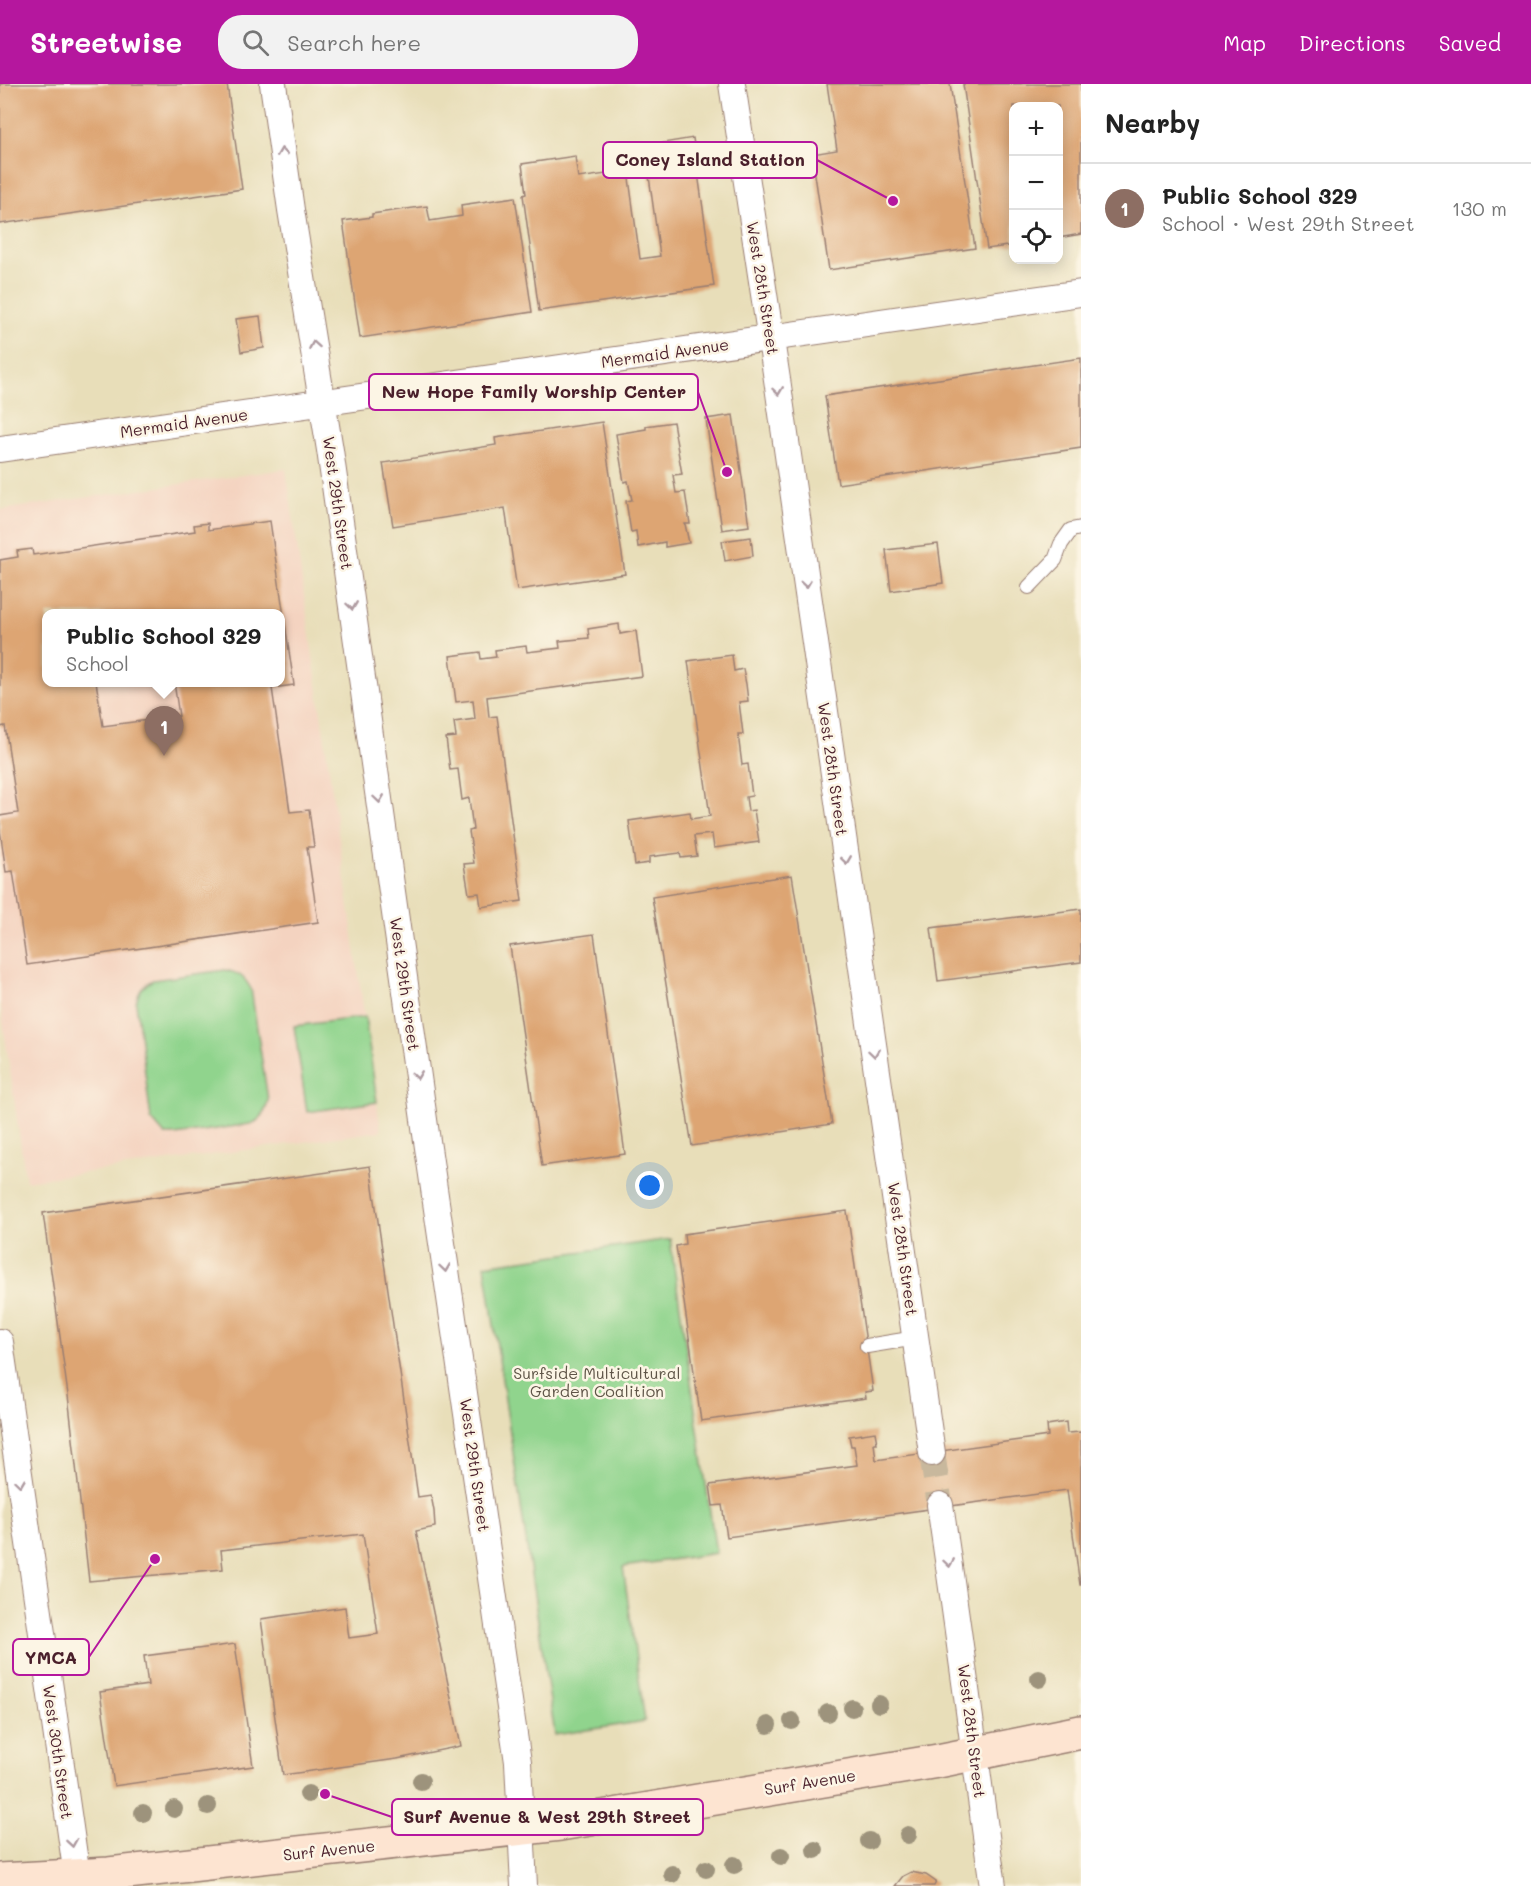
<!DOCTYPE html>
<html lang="en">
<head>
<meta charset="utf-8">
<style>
  :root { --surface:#fff; --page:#f2f2f2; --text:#222; --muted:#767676; --line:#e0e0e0; --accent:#b5179e }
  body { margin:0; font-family:Mali,sans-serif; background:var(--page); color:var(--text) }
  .controls { position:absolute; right:18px; top:18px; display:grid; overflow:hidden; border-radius:12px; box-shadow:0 3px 15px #0003 }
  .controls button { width:54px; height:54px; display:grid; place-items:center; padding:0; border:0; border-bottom:2px solid var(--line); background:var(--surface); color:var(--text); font:30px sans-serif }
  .you { position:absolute; left:650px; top:1102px; width:21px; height:21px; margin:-15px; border:4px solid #fff; border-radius:50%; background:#1a73e8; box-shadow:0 0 0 9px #1a73e833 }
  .badge { display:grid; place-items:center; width:39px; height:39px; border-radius:50%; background:var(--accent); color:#fff; font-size:20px; font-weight:700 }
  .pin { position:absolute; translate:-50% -50px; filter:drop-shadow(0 2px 3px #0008) }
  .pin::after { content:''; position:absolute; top:32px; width:21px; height:18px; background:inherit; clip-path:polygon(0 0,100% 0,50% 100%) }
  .popup { position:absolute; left:42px; top:525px; width:243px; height:78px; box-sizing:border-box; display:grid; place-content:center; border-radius:12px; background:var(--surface); filter:drop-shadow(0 2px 4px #0005); font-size:20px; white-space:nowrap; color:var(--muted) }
  .popup b { font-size:22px; color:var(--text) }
  .popup::after { content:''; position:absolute; left:50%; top:100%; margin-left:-12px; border:12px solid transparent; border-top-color:var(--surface) }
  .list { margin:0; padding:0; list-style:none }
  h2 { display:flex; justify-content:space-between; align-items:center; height:78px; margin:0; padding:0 24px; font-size:26px }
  h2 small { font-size:20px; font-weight:400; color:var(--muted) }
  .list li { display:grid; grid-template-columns:39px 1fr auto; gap:18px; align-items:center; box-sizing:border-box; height:90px; padding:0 24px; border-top:2px solid var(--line) }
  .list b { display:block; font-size:22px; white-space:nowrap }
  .list p { margin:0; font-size:20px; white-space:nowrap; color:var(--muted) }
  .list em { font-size:20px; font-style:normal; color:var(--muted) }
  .icon { flex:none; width:33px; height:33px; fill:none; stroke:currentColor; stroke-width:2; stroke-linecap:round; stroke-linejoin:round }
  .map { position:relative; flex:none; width:1081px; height:1802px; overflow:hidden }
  header { display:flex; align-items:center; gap:36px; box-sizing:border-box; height:84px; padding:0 30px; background:var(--accent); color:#fff }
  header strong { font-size:28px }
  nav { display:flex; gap:33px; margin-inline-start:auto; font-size:21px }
  .search { width:420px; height:54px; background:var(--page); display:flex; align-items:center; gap:15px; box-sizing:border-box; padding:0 21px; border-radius:24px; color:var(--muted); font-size:22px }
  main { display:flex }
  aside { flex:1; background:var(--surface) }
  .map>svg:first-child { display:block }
  .built { fill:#f4d3c0; fill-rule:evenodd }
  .green { fill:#90d48d; stroke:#6d7a5c; stroke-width:1.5 }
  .building { fill:#dda573; fill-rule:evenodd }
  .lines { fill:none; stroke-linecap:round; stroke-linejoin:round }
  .street-tunnel { stroke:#c8b89d; stroke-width:26; stroke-dasharray:26 13; stroke-linecap:butt }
  .lane-casing { stroke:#997e72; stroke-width:16 }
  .street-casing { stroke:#997e72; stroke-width:28 }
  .secondary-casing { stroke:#997e72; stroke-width:36 }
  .lane { stroke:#fff; stroke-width:14 }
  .street { stroke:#fff; stroke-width:26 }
  .secondary { stroke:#fde4d1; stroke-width:33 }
  .tree { fill:#9d937b }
  .oneway { stroke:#ae9aa0 }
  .labels { text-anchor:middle; stroke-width:5; stroke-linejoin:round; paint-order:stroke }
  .street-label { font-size:16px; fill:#4a1f2b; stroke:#fcf5e5 }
  .park-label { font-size:16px; fill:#5f5548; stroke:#fcf5e5 }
  .leader { fill:none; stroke:#b5179e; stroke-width:2 }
  .callout-dot { fill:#b5179e; stroke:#fcf5e5; stroke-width:2 }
  .callout { fill:#fcf5e5; stroke:#b5179e; stroke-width:2 }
  .callout-label { font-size:18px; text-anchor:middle; font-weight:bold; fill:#4a1f2b }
</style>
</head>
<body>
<header>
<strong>Streetwise</strong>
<div class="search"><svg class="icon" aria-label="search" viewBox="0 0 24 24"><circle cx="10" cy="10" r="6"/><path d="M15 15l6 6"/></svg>Search here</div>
<nav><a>Map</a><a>Directions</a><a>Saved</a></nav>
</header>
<main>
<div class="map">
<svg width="1081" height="1802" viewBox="0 0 1081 1802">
  <rect width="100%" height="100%" fill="#fcf5e5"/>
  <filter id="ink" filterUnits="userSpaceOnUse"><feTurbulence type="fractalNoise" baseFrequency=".0167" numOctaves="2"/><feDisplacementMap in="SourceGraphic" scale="12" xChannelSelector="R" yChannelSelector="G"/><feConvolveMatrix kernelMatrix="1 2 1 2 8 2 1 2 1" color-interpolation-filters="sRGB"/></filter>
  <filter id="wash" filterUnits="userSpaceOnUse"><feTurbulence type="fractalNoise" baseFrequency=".008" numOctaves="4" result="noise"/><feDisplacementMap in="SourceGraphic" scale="24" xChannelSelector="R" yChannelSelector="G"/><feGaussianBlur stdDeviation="1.35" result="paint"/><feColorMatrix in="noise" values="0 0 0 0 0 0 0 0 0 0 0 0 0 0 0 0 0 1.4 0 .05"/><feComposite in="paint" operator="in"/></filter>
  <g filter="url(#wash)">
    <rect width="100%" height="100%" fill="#e8deb9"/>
    <path class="built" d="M286,385L381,1047L26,1097L0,918V426ZM47,530H281V598H47Z"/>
    <path class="green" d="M225,886C239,889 244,892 251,905L268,1016C266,1027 261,1037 250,1040L175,1051H165L151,1035L136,919C139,907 142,902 153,896Z
      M365,933L377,1018L307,1028L294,942Z
      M670,1155L716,1469L623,1483L645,1637L555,1651L485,1181Z"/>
    <g id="blocks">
      <path class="building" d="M0,0H227L242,105L0,140Z
        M827,0H950L975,164L829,186L812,70L837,66Z
        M963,0H1081V150L1058,154V22H1014V161L987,165Z
        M693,54L714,202L539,227L523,111L526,110L522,80L575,72L578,94L628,87L640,175L660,172L648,85L666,82L663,59Z
        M515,113L532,228L360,254L343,137L372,133V130L427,122L430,137L462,132L461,121Z
        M260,232L264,264L241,268L236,235Z
        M1081,274V364L838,400L825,312Z
        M733,331L749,442L722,446L706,335Z
        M602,338L625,490L517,506L505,424L393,442L383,379L496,361L495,354Z
        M673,338L682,390L673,391L676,409L685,408L690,440H685L689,459L665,463V458L638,463L636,447L631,448L626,417L632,416L628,397L624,398L616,350L646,345V342Z
        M270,437L294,601L272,604L290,728L309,726L314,763H307L318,838L27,881L13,787L6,788L0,746V732L18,729L5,642L0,643V476L18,473L17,467L32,465L33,471L195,447L194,441L208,439V446ZM47,530H281V598H174L179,632L103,642L96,598H47Z
        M751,453L753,472L725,477L722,457Z
        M938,460L943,499L891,507L886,466Z
        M619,540L620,550L636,547L642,592L487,613L489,633L497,632L522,817L481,823L479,809L469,810L464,780L474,779L469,747L473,746L469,714L462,716L458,685L450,686L446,654L456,653L454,638L475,635L473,616L456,618L450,572L480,568L481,575L496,573L495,566L526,562L527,568L560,564L559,557L589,554L588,545Z
        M732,571L734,587L743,585L746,600L748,617L739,618L743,650H738L742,681L748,680L752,712L746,713L748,727L754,726L759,758L714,764L712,750L694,752L697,772L681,774L680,769L649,773V779L635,781L629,737L690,728L691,735L710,732L688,577Z
        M792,791L832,1040L692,1062L652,813Z
        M1081,825V878L938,897L931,844Z
        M594,850L625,1070L542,1082L510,862Z
        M370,1082L418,1413L431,1411L434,1427L435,1443L416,1447L461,1662L397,1675L283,1691L261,1535L345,1523L349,1554L378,1550L363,1450L221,1466L223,1485L89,1497L68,1311L43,1129Z
        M847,1127L873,1307L865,1308L866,1314L701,1337L676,1162L685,1160L684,1150Z
        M1066,1338L1067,1349L1081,1348V1501H1080L1067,1406L727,1453L722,1421L713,1422L710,1401L857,1381L854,1362H851L849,1352L875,1348L877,1359H874L876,1376L1048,1352L1047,1341Z
        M235,1560L253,1682L114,1702L100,1608L148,1601L144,1572Z
        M911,1788L926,1791L936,1798L934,1802H895L903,1792Z"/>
    </g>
  </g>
  <g filter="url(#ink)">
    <use href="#blocks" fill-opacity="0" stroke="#997e72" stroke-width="1.5"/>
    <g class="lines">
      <path class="street-tunnel" d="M932,1369L940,1421"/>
      <defs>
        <path id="lane" d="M1029,503L1055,476L1061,460L1071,446L1081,444
          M867,1262L916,1254"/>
        <path id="street" d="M273,0L291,126L330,366L426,1050L518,1678L524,1802
          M732,0L778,302L932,1369
          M0,365L1081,209
          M0,1258L77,1792
          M940,1421C959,1548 975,1675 993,1802"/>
        <path id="secondary" d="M0,1796L109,1790L560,1740L938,1677L1081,1648"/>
      </defs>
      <use href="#lane" class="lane-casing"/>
      <use href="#street" class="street-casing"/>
      <use href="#secondary" class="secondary-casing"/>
      <use href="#lane" class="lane"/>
      <use href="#street" class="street"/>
      <use href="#secondary" class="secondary"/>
    </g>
    <g class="tree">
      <circle cx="1039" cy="1595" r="9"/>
      <circle cx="879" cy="1620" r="9"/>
      <circle cx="852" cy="1624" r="9"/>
      <circle cx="828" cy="1629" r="9"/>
      <circle cx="792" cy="1637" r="9"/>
      <circle cx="768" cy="1641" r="9"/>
      <circle cx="421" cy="1697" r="9"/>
      <circle cx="308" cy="1710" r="9"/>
      <circle cx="208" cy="1722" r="9"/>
      <circle cx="174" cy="1725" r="9"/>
      <circle cx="143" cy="1729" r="9"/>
      <circle cx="908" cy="1751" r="9"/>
      <circle cx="869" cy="1757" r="9"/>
      <circle cx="815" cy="1766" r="9"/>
      <circle cx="781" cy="1772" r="9"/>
      <circle cx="734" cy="1781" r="9"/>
      <circle cx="706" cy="1785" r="9"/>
      <circle cx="672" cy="1790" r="9"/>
    </g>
    <defs><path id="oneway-chevron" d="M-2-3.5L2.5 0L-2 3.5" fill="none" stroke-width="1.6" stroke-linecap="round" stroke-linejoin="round" transform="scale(1.5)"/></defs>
    <g class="oneway">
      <use href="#oneway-chevron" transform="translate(282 68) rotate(-98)"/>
      <use href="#oneway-chevron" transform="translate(314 261) rotate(-100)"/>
      <use href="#oneway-chevron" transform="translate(778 307) rotate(82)"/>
      <use href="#oneway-chevron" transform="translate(806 500) rotate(82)"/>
      <use href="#oneway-chevron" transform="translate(352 522) rotate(82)"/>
      <use href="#oneway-chevron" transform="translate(379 715) rotate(82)"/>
      <use href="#oneway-chevron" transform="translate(846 776) rotate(82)"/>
      <use href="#oneway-chevron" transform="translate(874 969) rotate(82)"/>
      <use href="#oneway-chevron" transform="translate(417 991) rotate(82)"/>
      <use href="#oneway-chevron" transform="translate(445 1184) rotate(82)"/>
      <use href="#oneway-chevron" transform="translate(20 1399) rotate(82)"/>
      <use href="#oneway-chevron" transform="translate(949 1479) rotate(82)"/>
      <use href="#oneway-chevron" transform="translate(72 1759) rotate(81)"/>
    </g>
  </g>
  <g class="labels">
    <g class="street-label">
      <text transform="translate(763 204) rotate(81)" y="6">West 28th Street</text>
      <text transform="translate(665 269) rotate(-8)" y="6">Mermaid Avenue</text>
      <text transform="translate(184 339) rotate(-8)" y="6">Mermaid Avenue</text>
      <text transform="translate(338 419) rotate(82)" y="6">West 29th Street</text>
      <text transform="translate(833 685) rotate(82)" y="6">West 28th Street</text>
      <text transform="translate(405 900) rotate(82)" y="6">West 29th Street</text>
      <text transform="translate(903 1165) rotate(82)" y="6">West 28th Street</text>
      <text transform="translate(475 1381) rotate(82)" y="6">West 29th Street</text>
      <text transform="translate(972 1647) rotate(83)" y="6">West 28th Street</text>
      <text transform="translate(58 1668) rotate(82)" y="6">West 30th Street</text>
      <text transform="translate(810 1698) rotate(-9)" y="6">Surf Avenue</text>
      <text transform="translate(329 1766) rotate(-6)" y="6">Surf Avenue</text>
    </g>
    <g class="park-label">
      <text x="597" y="1295">Surfside Multicultural<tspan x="597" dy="18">Garden Coalition</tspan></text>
    </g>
  </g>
  <path class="leader" d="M893 117L817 76M727 388L698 308M155 1475L89 1573M325 1710L392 1733"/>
  <g class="callout-dot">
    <circle cx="893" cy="117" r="6"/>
    <circle cx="727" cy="388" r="6"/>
    <circle cx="155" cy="1475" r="6"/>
    <circle cx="325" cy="1710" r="6"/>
  </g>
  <g class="callout">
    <rect x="603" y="58" width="214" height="36" rx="6"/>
    <rect x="369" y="290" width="329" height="36" rx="6"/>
    <rect x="13" y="1555" width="76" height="36" rx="6"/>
    <rect x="392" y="1715" width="311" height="36" rx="6"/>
  </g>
  <g class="callout-label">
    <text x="710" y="82">Coney Island Station</text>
    <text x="534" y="314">New Hope Family Worship Center</text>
    <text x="51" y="1580">YMCA</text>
    <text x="547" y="1739">Surf Avenue &amp; West 29th Street</text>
  </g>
</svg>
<div class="controls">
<button>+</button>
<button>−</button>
<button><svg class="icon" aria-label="locate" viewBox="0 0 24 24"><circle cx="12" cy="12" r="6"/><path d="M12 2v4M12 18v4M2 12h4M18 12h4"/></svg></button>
</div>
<div class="you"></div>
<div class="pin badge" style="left:164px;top:672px;background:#8d6e63">1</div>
<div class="popup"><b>Public School 329</b>School</div>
</div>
<aside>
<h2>Nearby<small></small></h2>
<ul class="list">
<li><span class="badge" style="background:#8d6e63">1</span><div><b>Public School 329</b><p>School · West 29th Street</p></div><em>130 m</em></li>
</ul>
</aside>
</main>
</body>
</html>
